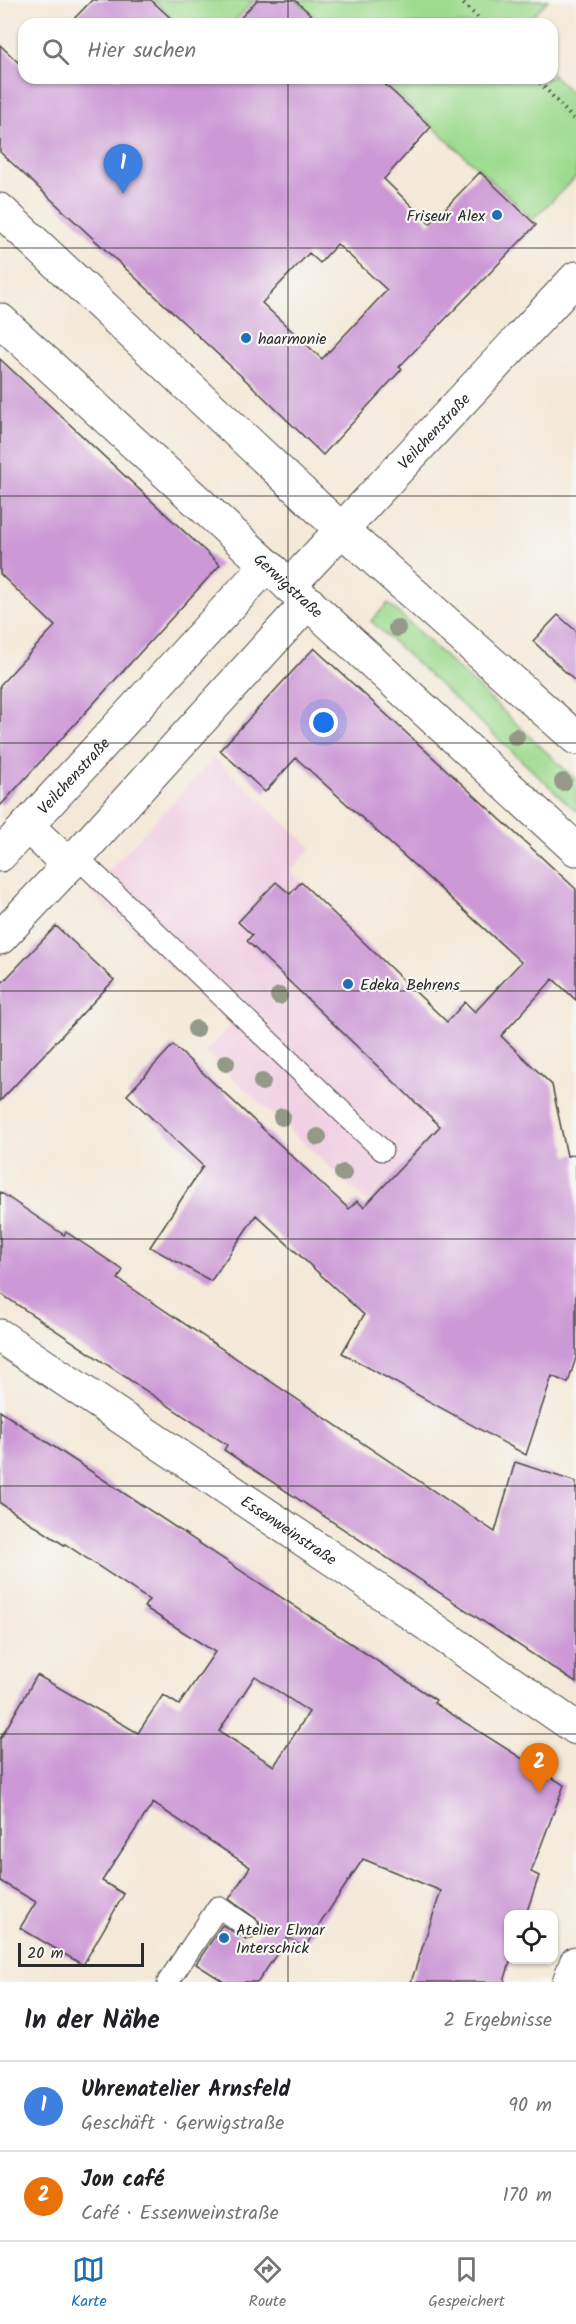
<!DOCTYPE html>
<html lang="de">
<head>
<meta charset="utf-8">
<style>
  :root { --surface:#fff; --page:#f2f2f2; --text:#202124; --muted:#757577; --line:#e0e0e0; --accent:#1f6fb2 }
  body { margin:0; font-family:Kalam,sans-serif; background:var(--page); color:var(--text) }
  .controls { position:absolute; right:18px; bottom:18px; display:grid; overflow:hidden; border-radius:12px; box-shadow:0 2px 4px #0004 }
  .controls button { width:54px; height:54px; display:grid; place-items:center; padding:0; border:0; border-bottom:2px solid var(--line); background:var(--surface); color:var(--text); font:30px sans-serif }
  .scale { position:absolute; left:18px; bottom:15px; width:126px; box-sizing:border-box; padding-left:6px; border:3px solid #2b2b2b; border-top:0; font-size:16px; line-height:21px; white-space:nowrap; color:#2b2b2b; -webkit-text-stroke:4px #f6f6f2; paint-order:stroke }
  .you { position:absolute; left:324px; top:723px; width:21px; height:21px; margin:-15px; border:4px solid #fff; border-radius:50%; background:#1a73e8; box-shadow:0 0 0 9px #1a73e833 }
  .badge { display:grid; place-items:center; width:39px; height:39px; border-radius:50%; background:var(--accent); color:#fff; font-size:20px; font-weight:700 }
  .pin { position:absolute; translate:-50% -50px; filter:drop-shadow(0 2px 3px #0008) }
  .pin::after { content:''; position:absolute; top:32px; width:21px; height:18px; background:inherit; clip-path:polygon(0 0,100% 0,50% 100%) }
  .list { margin:0; padding:0; list-style:none }
  h2 { display:flex; justify-content:space-between; align-items:center; height:78px; margin:0; padding:0 24px; font-size:26px }
  h2 small { font-size:20px; font-weight:400; color:var(--muted) }
  .list li { display:grid; grid-template-columns:39px 1fr auto; gap:18px; align-items:center; box-sizing:border-box; height:90px; padding:0 24px; border-top:2px solid var(--line) }
  .list b { display:block; font-size:22px; white-space:nowrap }
  .list p { margin:0; font-size:20px; white-space:nowrap; color:var(--muted) }
  .list em { font-size:20px; font-style:normal; color:var(--muted) }
  .icon { flex:none; width:33px; height:33px; fill:none; stroke:currentColor; stroke-width:2; stroke-linecap:round; stroke-linejoin:round }
  .map { position:relative; flex:none; width:576px; height:1982px; overflow:hidden }
  .search { position:absolute; background:var(--surface); box-shadow:0 2px 4px #0004; left:18px; right:18px; top:18px; height:66px; display:flex; align-items:center; gap:15px; box-sizing:border-box; padding:0 21px; border-radius:18px; color:var(--muted); font-size:22px }
  .sheet { height:258px; background:var(--surface) }
  nav { display:flex; justify-content:space-around; align-items:center; box-sizing:border-box; height:84px; border-top:2px solid var(--line); background:var(--surface); font-size:16px; color:var(--muted) }
  nav a { display:grid; justify-items:center; gap:3px }
  nav .on { color:var(--accent) }
  .map>svg:first-child { display:block }
  .built { fill:#f1d0e3 }
  .green { fill:#9edb90; stroke:#64835e; stroke-width:1.5 }
  .building { fill:#cc98d6; fill-rule:evenodd }
  .lines { fill:none; stroke-linecap:round; stroke-linejoin:round }
  .service-casing { stroke:#494845; stroke-width:23 }
  .minor-casing { stroke:#494845; stroke-width:35 }
  .path { stroke:#494845; stroke-width:4; stroke-dasharray:1.5 4.5; stroke-linecap:butt }
  .service { stroke:#fff; stroke-width:21 }
  .minor { stroke:#fff; stroke-width:33 }
  .tree { fill:#959987 }
  .grid { fill:none; stroke:#2b2b2b; stroke-width:1.5; stroke-opacity:0.55 }
  .poi-dot { fill:#1f6fb2; stroke:#f6f6f2; stroke-width:2 }
  .labels { text-anchor:middle; stroke-width:4.5; stroke-linejoin:round; paint-order:stroke }
  .poi-label { font-size:16px; fill:#2b2b2b; stroke:#f6f6f2; text-anchor:start }
  .street-label { font-size:16px; fill:#2b2b2b; stroke:#f6f6f2 }
</style>
</head>
<body>
<div class="map">
<svg width="576" height="1982" viewBox="0 0 576 1982">
  <rect width="100%" height="100%" fill="#f6f6f2"/>
  <filter id="ink" filterUnits="userSpaceOnUse"><feTurbulence type="fractalNoise" baseFrequency=".0167" numOctaves="2"/><feDisplacementMap in="SourceGraphic" scale="12" xChannelSelector="R" yChannelSelector="G"/><feConvolveMatrix kernelMatrix="1 2 1 2 8 2 1 2 1" color-interpolation-filters="sRGB"/></filter>
  <filter id="wash" filterUnits="userSpaceOnUse"><feTurbulence type="fractalNoise" baseFrequency=".008" numOctaves="4" result="noise"/><feDisplacementMap in="SourceGraphic" scale="24" xChannelSelector="R" yChannelSelector="G"/><feGaussianBlur stdDeviation="1.35" result="paint"/><feColorMatrix in="noise" values="0 0 0 0 0 0 0 0 0 0 0 0 0 0 0 0 0 1.4 0 .05"/><feComposite in="paint" operator="in"/></filter>
  <g filter="url(#wash)">
    <rect width="100%" height="100%" fill="#f4e9d8"/>
    <path class="built" d="M214,758L312,848L290,871L496,1068L367,1202L205,1052L231,1024L89,891Z"/>
    <path class="green" d="M154,0H254L232,24H179Z
      M296,0H548L525,24H322Z
      M552,74L576,97V177L533,219L380,78H552Z
      M388,603L576,780V811L371,621Z"/>
    <g id="blocks">
      <path class="building" d="M92,0H151L177,24H69Z
        M257,0H295L321,24H235Z
        M0,45L24,68V78H378L431,127L384,179L430,224L480,172L536,225L399,367L402,369L323,455L252,386L0,152ZM337,244L387,290L322,359L262,303L309,253L320,263Z
        M0,359L220,565L0,806V685L55,626L0,574Z
        M558,615L576,631V682L533,641Z
        M314,648L576,889V1000L553,979L501,1036L552,1085L567,1156L576,1154V1358L568,1383L552,1376L526,1455L342,1353L364,1315L256,1215L211,1281L150,1247L203,1166L127,1095L173,1045L349,1209L357,1201L364,1207L440,1126L247,941L252,935L238,922L276,882L290,894L301,882L447,1022L465,1002L475,1012L521,962L296,758L265,792L220,750Z
        M56,926L114,980L0,1101V985Z
        M0,1192L64,1235L66,1232L123,1270L118,1279L495,1532L515,1462L576,1482V1683L224,1450L227,1445L0,1293Z
        M0,1411L436,1700L434,1703L564,1785L531,1872L539,1876L526,1914H508V1959H511L504,1982H411L441,1891L363,1859L304,1948L288,1937L258,1982H224L196,1964L222,1925L247,1940L254,1938L259,1934L261,1927L259,1921L229,1899L250,1867L153,1803L102,1881L124,1894L83,1965L20,1928L36,1902L0,1881V1739L37,1675L138,1733L163,1695L179,1705L215,1652L144,1607L149,1600L65,1544L64,1545L0,1503ZM255,1676L309,1712L274,1766L219,1731Z"/>
    </g>
  </g>
  <g filter="url(#ink)">
    <use href="#blocks" fill-opacity="0" stroke="#494845" stroke-width="1.5"/>
    <g class="lines">
      <defs>
        <path id="service" d="M77,857L382,1150
          M168,1982L218,1907L248,1927"/>
        <g id="minor">
          <path d="M0,210L343,531L576,738"/>
          <path id="s1" d="M0,320L576,849"/>
          <path id="s2" d="M289,586L576,278"/>
          <path d="M27,826L69,865"/>
          <path id="s3" d="M0,855L267,565"/>
          <path d="M0,938L69,865L308,602"/>
          <path id="s4" d="M0,1336L343,1566L576,1728"/>
          <path d="M569,1982L576,1963"/>
        </g>
      </defs>
      <use href="#service" class="service-casing"/>
      <use href="#minor" class="minor-casing"/>
      <path class="path" d="M459,0L485,24
        M536,78L576,122"/>
      <use href="#service" class="service"/>
      <use href="#minor" class="minor"/>
    </g>
    <g class="tree">
      <circle cx="397" cy="628" r="9"/>
      <circle cx="516" cy="737" r="9"/>
      <circle cx="563" cy="782" r="9"/>
      <circle cx="279" cy="996" r="9"/>
      <circle cx="196" cy="1029" r="9"/>
      <circle cx="226" cy="1063" r="9"/>
      <circle cx="262" cy="1082" r="9"/>
      <circle cx="282" cy="1117" r="9"/>
      <circle cx="318" cy="1137" r="9"/>
      <circle cx="343" cy="1173" r="9"/>
    </g>
  </g>
  <path class="grid" d="M288,0V24M288,78V1982M0,248H576M0,496H576M0,743H576M0,991H576M0,1239H576M0,1486H576M0,1734H576"/>
  <g class="poi-dot">
    <circle cx="497" cy="215" r="6"/>
    <circle cx="246" cy="338" r="6"/>
    <circle cx="348" cy="984" r="6"/>
    <circle cx="224" cy="1938" r="6"/>
  </g>
  <g class="labels">
    <g class="poi-label">
      <text x="485" y="221" text-anchor="end">Friseur Alex</text>
      <text x="258" y="344">haarmonie</text>
      <text x="360" y="990">Edeka Behrens</text>
      <text x="236" y="1935">Atelier Elmar<tspan x="236" dy="18">Interschick</tspan></text>
    </g>
    <g class="street-label">
      <text dy="6" stroke="none"><textPath href="#s2" startOffset="212">Veilchenstraße</textPath></text>
      <text dy="6" stroke="none"><textPath href="#s1" startOffset="392">Gerwigstraße</textPath></text>
      <text dy="6" stroke="none"><textPath href="#s3" startOffset="108">Veilchenstraße</textPath></text>
      <text dy="6" stroke="none"><textPath href="#s4" startOffset="348">Essenweinstraße</textPath></text>
    </g>
  </g>
</svg>
<div class="controls">
<button><svg class="icon" aria-label="locate" viewBox="0 0 24 24"><circle cx="12" cy="12" r="6"/><path d="M12 2v4M12 18v4M2 12h4M18 12h4"/></svg></button>
</div>
<div class="scale">20 m</div>
<div class="you"></div>
<div class="pin badge" style="left:123px;top:194px;background:#3f7fe0">1</div>
<div class="pin badge" style="left:539px;top:1793px;background:#e8710a">2</div>
<div class="search"><svg class="icon" aria-label="search" viewBox="0 0 24 24"><circle cx="10" cy="10" r="6"/><path d="M15 15l6 6"/></svg>Hier suchen</div>
</div>
<section class="sheet">
<h2>In der Nähe<small>2 Ergebnisse</small></h2>
<ul class="list">
<li><span class="badge" style="background:#3f7fe0">1</span><div><b>Uhrenatelier Arnsfeld</b><p>Geschäft · Gerwigstraße</p></div><em>90 m</em></li>
<li><span class="badge" style="background:#e8710a">2</span><div><b>Jon café</b><p>Café · Essenweinstraße</p></div><em>170 m</em></li>
</ul>
</section>
<nav>
<a class="on"><svg class="icon" aria-label="map" viewBox="0 0 24 24"><path d="M3 6l6-2 6 2 6-2v14l-6 2-6-2-6 2zM9 4v14M15 6v14"/></svg>Karte</a>
<a><svg class="icon" aria-label="directions" viewBox="0 0 24 24"><path d="M12 3l9 9-9 9-9-9zM9 14v-3h6M13 9l2 2-2 2"/></svg>Route</a>
<a><svg class="icon" aria-label="saved" viewBox="0 0 24 24"><path d="M7 4h10v16l-5-4-5 4z"/></svg>Gespeichert</a>
</nav>
</body>
</html>
